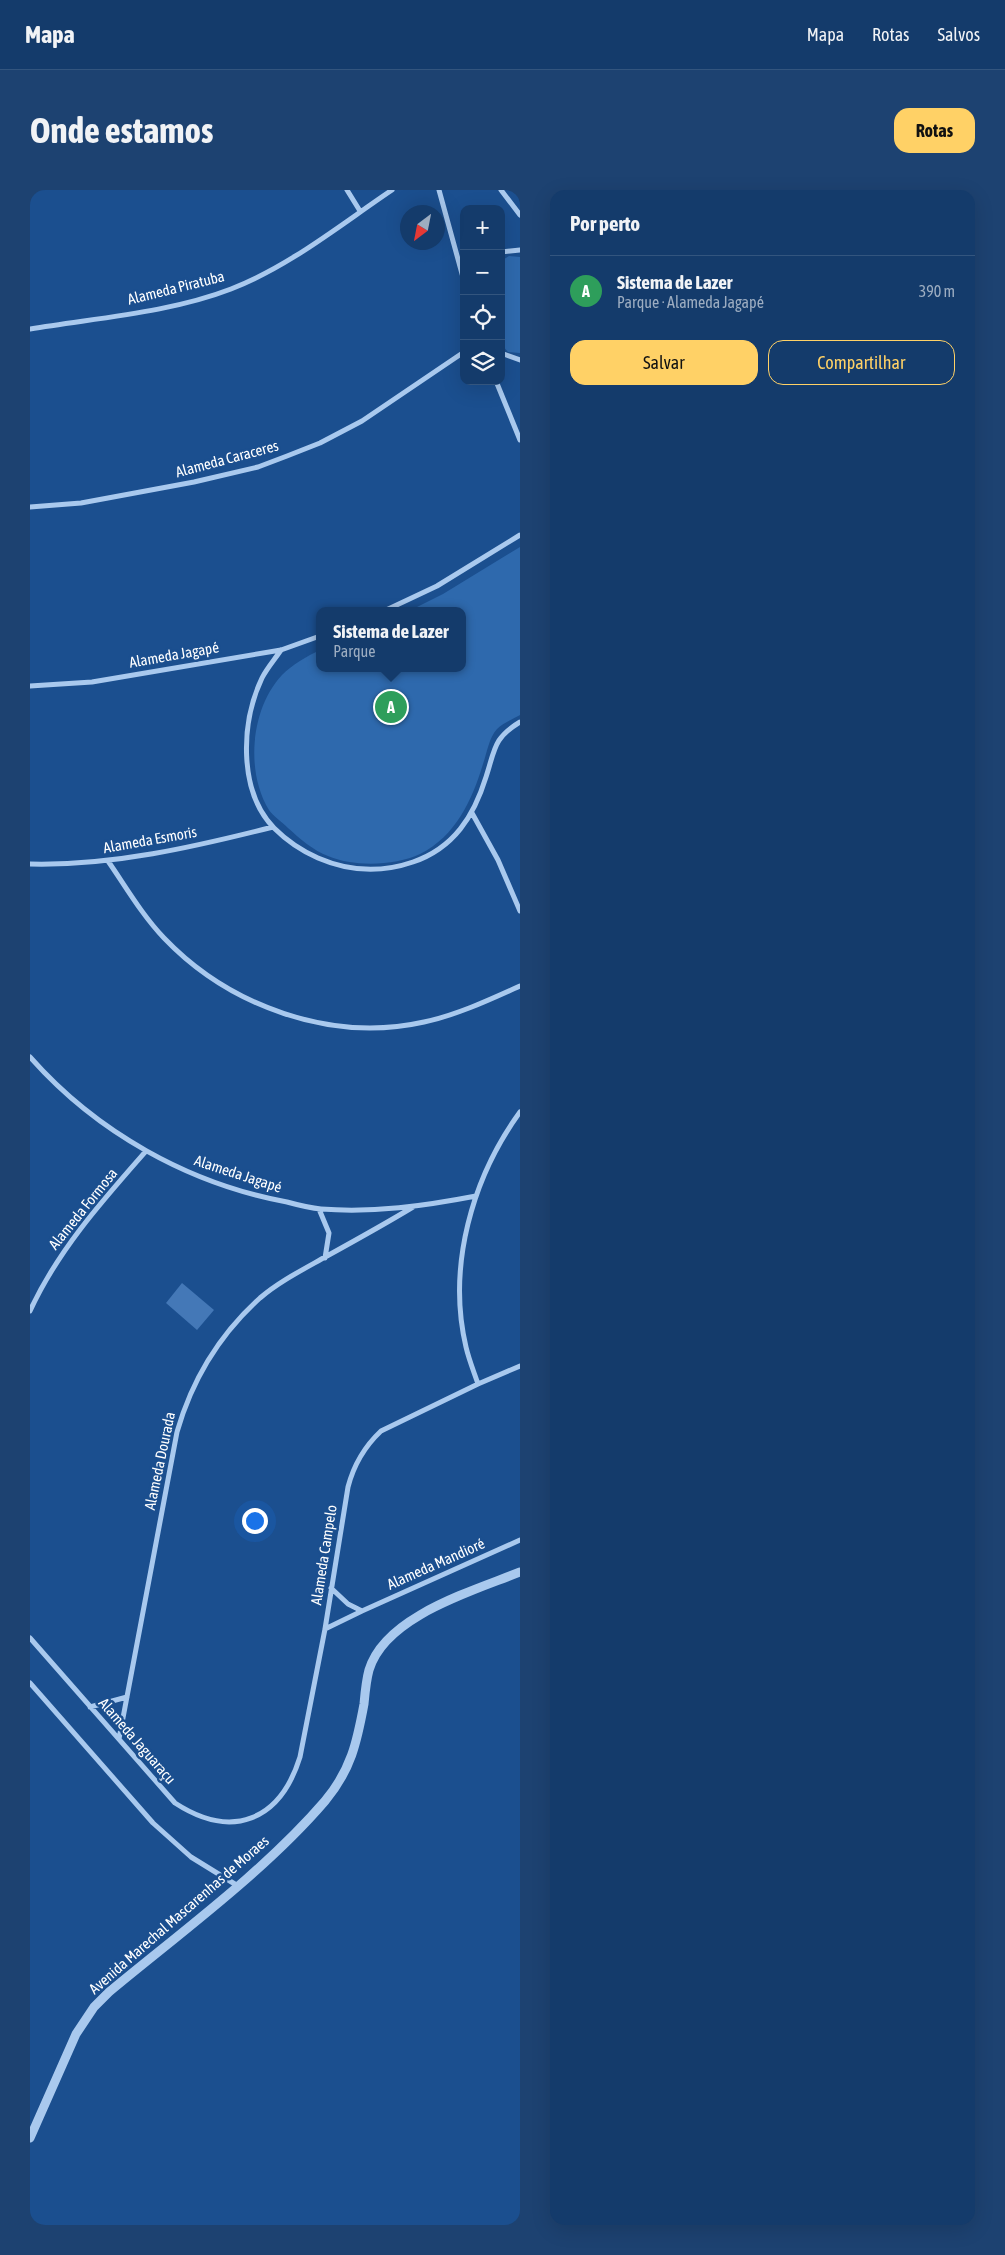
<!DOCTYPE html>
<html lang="pt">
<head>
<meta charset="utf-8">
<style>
  :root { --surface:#143b6b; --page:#1d4271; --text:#f1f3f6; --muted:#9dadc1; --line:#33557e; --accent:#ffd166 }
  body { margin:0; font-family:"Asap Condensed",sans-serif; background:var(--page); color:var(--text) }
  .controls { position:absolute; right:15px; top:15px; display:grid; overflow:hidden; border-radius:10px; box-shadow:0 5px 20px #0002 }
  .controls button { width:45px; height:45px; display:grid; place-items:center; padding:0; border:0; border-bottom:1px solid var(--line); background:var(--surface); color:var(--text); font:25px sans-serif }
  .compass { position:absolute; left:370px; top:15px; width:45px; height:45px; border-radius:50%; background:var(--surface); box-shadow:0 5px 20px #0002; rotate:212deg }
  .you { position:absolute; left:224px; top:1330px; width:18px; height:18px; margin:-12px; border:4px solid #fff; border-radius:50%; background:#1a73e8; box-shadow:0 0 0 8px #1a73e833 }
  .badge { display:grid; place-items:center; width:32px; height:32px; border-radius:50%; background:var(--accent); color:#fff; font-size:16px; font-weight:700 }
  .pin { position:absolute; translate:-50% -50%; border:2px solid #fff; box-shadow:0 1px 5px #0006 }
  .popup { position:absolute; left:286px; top:417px; width:150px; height:65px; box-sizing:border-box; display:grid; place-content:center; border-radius:10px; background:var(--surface); filter:drop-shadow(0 1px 4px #0005); font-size:16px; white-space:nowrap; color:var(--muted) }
  .popup b { font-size:19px; color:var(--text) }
  .popup::after { content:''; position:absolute; left:50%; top:100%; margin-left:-10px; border:10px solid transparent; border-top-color:var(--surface) }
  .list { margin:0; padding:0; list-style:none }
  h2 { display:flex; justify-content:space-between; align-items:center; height:65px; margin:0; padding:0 20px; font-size:21px }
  h2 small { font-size:16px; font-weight:400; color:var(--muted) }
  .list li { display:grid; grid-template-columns:32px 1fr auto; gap:15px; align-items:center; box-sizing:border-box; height:70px; padding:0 20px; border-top:1px solid var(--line) }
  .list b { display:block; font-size:19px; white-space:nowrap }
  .list p { margin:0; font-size:16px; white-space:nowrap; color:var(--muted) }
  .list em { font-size:16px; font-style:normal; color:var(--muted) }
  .actions { display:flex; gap:10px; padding:15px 20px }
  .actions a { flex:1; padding:11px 0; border:1px solid var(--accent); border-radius:15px; text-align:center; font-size:18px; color:var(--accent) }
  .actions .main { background:var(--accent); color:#111 }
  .icon { flex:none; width:28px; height:28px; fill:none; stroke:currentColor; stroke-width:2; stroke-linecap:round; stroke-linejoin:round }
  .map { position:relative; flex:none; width:490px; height:2035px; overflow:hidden; border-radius:15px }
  header { display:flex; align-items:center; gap:30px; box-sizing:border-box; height:70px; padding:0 25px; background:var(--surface); border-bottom:1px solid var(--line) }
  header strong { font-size:24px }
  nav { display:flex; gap:28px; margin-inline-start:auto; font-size:18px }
  .intro { display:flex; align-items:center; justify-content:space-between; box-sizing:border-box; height:120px; padding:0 30px }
  h1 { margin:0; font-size:35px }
  .button { padding:12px 22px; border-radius:15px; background:var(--accent); color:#111; font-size:18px; font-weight:700 }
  main { display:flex; gap:30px; padding:0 30px }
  aside { flex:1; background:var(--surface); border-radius:15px; box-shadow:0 5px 20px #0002 }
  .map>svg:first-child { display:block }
  .green { fill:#2e69ad }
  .building { fill:#4478b7 }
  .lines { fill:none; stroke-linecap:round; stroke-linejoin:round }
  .minor { stroke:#a9c9ee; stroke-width:5 }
  .tertiary { stroke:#a9c9ee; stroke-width:9 }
  .labels { text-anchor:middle; stroke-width:5; stroke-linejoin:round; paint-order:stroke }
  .street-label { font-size:15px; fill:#fff; stroke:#1b4f8f }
</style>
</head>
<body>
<header>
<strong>Mapa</strong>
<nav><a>Mapa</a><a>Rotas</a><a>Salvos</a></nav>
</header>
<div class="intro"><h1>Onde estamos</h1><a class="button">Rotas</a></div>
<main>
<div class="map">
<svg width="490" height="2035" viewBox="0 0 490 2035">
  <rect width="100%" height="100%" fill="#1b4f8f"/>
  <path class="green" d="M479,66L490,67V163L478,162L471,154V71Z
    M490,357V525C483,529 473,533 467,539C459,548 457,562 453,574C442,610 426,646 390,664C365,676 323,677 298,666C284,661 269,648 258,638C252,632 243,626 239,620C215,581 221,518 252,485C262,475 277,466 290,460V478H432V421H379L413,404Z"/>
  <path class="building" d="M152,1093L184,1120L167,1140L136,1113Z"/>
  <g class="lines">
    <path class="minor" d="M317,0L330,21
      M409,0L434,91
      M471,0L490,25
      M471,62L490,60
      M0,139C65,128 139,123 201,99C260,76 310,35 362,0
      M471,163L490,170
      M466,191L490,250
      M0,317L51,313L164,292L228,277L257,266L290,253L332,231L434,162
      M354,421L407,396L490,345
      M251,460C245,469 237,478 232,488C211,532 208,601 244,638C256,650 272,661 288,668C318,681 351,683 383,672C424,658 444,626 456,587C465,560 463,548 490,532
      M0,496L62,492L251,460L290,446
      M442,623L468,670L490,721
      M78,671C96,697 112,725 134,748C199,816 301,853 394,832C427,825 459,810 490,796
      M0,674C82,676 164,657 243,637
      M0,867C66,942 159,994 257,1012C268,1015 280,1018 291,1019C344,1023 394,1016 446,1006
      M289,1019L299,1043L295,1068
      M0,1121C28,1060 72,1011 116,961
      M448,1194C444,1182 439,1170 436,1157C417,1077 442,988 490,922
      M301,1398L318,1414L332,1421
      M295,1439L332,1421L490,1350
      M0,1448L145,1613C202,1650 250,1631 270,1567L295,1439L318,1297C324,1274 334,1257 351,1241L448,1194L490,1176
      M0,1493L123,1633L161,1667L208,1696
      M60,1517L97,1507
      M89,1549L147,1242C162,1190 189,1145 230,1108C250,1091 274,1079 297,1066C326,1050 355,1034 383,1017"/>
    <path class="tertiary" d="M0,1948L46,1844L64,1817L79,1802C150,1743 235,1681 295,1611C321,1580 327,1552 334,1514C335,1503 336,1491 339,1480C355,1426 443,1401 490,1382"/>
  </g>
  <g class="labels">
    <g class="street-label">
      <text transform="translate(146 98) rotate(-14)" y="5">Alameda Piratuba</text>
      <text transform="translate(197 269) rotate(-15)" y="5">Alameda Caraceres</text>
      <text transform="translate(144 465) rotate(-10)" y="5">Alameda Jagapé</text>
      <text transform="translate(120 650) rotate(-10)" y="5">Alameda Esmoris</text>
      <text transform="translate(208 984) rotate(18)" y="5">Alameda Jagapé</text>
      <text transform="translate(53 1019) rotate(-51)" y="5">Alameda Formosa</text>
      <text transform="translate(130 1271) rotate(-78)" y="5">Alameda Dourada</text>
      <text transform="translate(294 1365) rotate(-81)" y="5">Alameda Campelo</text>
      <text transform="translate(406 1374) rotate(-24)" y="5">Alameda Mandioré</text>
      <text transform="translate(107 1551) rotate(49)" y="5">Alameda Jaguaraçu</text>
      <text transform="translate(149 1725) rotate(-41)" y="5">Avenida Marechal Mascarenhas de Moraes</text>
    </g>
  </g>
</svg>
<div class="controls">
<button>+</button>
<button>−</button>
<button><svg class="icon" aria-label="locate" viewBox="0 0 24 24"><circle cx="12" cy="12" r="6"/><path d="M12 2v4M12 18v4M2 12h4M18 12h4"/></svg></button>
<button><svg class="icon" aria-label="layers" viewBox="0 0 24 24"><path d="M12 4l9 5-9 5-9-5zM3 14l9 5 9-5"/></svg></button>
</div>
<svg class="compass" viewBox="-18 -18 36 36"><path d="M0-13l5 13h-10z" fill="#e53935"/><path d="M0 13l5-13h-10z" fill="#9dadc1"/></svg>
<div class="you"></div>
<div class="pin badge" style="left:361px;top:517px;background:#2e9e5b">A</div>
<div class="popup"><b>Sistema de Lazer</b>Parque</div>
</div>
<aside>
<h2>Por perto<small></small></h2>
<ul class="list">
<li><span class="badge" style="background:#2e9e5b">A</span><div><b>Sistema de Lazer</b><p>Parque · Alameda Jagapé</p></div><em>390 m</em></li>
</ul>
<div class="actions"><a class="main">Salvar</a><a>Compartilhar</a></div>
</aside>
</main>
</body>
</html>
